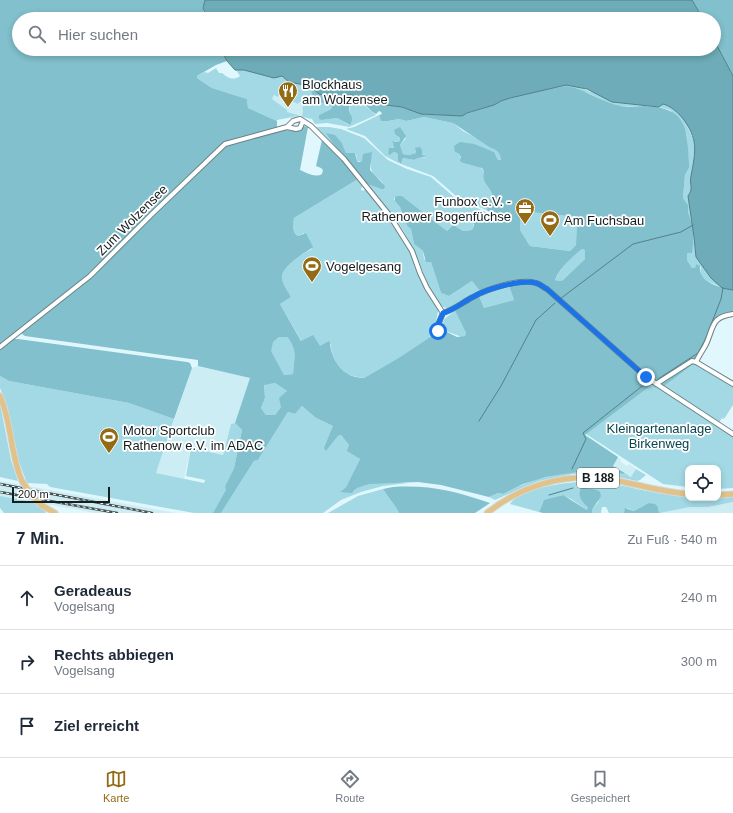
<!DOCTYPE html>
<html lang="de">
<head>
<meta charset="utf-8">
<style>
  body { margin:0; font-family:Helvetica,sans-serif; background:#f2f2f3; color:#1f2937 }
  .controls { position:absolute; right:12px; bottom:12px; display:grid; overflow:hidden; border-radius:8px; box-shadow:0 2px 6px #0003 }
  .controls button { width:36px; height:36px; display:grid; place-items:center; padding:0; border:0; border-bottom:1px solid #e0e1e3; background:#fff; color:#1f2937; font:20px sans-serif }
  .scale { position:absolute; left:12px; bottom:10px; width:98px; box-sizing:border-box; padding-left:4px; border:2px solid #151d1f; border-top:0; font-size:11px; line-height:14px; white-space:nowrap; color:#151d1f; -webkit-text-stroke:3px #fff; paint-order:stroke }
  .stop { position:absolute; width:12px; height:12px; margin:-9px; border:3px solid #1a73e8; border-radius:50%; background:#fff }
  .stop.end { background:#1a73e8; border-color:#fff; box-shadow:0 1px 4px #0008 }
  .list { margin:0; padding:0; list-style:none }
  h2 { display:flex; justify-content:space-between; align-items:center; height:52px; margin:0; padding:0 16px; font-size:17px }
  h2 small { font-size:13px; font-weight:400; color:#747a83 }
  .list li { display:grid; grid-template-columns:26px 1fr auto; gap:12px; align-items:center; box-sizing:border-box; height:64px; padding:0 16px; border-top:1px solid #e0e1e3 }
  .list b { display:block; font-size:15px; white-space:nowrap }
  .list p { margin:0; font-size:13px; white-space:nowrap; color:#747a83 }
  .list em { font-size:13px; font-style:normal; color:#747a83 }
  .icon { flex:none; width:22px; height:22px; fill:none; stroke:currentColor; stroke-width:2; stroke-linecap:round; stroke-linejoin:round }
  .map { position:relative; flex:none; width:733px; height:513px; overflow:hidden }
  .search { position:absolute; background:#fff; box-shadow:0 2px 6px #0003; left:12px; right:12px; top:12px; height:44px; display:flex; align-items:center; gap:10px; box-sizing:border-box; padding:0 14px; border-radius:22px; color:#747a83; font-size:15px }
  .sheet { height:244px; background:#fff }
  nav { display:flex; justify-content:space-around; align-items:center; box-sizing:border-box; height:56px; border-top:1px solid #e0e1e3; background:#fff; font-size:11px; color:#747a83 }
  nav a { display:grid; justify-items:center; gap:2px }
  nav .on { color:#946b15 }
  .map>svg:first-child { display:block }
  .built { fill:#ccedf4 }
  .green { fill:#a3d9e4 }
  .forest { fill:#81c0cc; fill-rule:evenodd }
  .water { fill:#6dacb8; stroke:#53818a }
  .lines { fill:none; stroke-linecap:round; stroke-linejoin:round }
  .stream { stroke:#53818a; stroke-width:1 }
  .minor-casing { stroke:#6b8185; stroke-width:6 }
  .major-casing { stroke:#d5d6d7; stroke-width:7 }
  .minor { stroke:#fff; stroke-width:4 }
  .major { stroke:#e1c288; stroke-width:5 }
  .rail-casing { stroke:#434f51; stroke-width:2.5 }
  .rail { stroke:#fff; stroke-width:1; stroke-dasharray:3; stroke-linecap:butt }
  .major-bridge-casing { stroke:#d5d6d7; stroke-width:7; stroke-linecap:butt }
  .major-bridge { stroke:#e1c288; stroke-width:5 }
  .route { stroke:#1a73e8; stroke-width:5 }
  .labels { text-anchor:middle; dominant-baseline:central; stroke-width:3.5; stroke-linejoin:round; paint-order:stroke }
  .shield { fill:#fff; stroke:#5b6162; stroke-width:1 }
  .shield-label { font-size:12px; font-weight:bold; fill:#151d1f }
  .poi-label { font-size:13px; fill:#151d1f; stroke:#fff; text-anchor:start }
  .street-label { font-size:13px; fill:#151d1f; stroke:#fff }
  .park-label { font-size:13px; fill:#08444d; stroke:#fff }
</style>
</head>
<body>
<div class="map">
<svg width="733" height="513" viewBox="0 0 733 513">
  <rect width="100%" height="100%" fill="#e0f8fd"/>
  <path class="built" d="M275,95H279L293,102L299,101L304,103L302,108L303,109L302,117L287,112L271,99Z
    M198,366L250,378L235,423L231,424L223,455L191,448L184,479L156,473L192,368Z
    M618,457L621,460L620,461L627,466L629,464L636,469L632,477L613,465Z
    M0,481L176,513H94L79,510L0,496Z
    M733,502V513H660L690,507H708Z"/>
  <path class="green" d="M241,67L282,74L341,95H351L334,99L319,94V103H324L332,107L331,109L319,115L322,120L337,118L349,125C349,122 351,119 351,116C351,111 348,110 350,105C365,100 366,108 376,115L349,127L327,123L315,124L312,119L302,117L303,110L302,109L304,103L299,102L298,104L279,95L278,97L274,95L272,99L287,110V112L298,115V116L277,120V121L248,108L247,99L212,88L197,78V76L205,72L208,73L216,68L219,73H222C228,78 233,81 240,76L236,70Z
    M564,85H573L591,92L644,106L621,107L604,101L586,92L539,91Z
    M663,104L671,106L684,119L694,141V166L691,177L692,191L721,287C712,283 698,279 701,267L696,264L695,268H692L687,260V253L688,252L693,225L688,212V205L683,198L685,175L689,168L687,136L682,122L670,110L659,107Z
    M379,115L381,120L388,121L399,119L406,121L424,117L453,123L463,131L495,148L499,152L502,159L500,160H498L495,154L492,151L455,152L459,154L463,163L480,167L484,171C481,184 488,183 492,194L488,211L456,196L433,176L401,164L403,158L414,160L418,158H426L415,149L416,153L409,155L403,154L400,145L406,138L397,136L400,138V141L397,142L394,141L392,142L394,148L390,149L388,152L390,155L394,152L397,153L398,156V161L400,164L385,156L365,136L346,129L354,127Z
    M316,127H329L341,129L364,138L388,160L407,169L431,177L454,197L492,215L490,217L473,224V229C462,234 462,229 453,225L447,231L402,196L395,197L394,199L400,207L407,226L411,229L414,244L423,251L424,259L431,262L441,293L449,296L472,281L480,291L453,308C447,309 443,308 439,303C425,283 420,260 408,239C397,219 382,201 367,184L381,189L383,183C375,174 370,175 371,162L363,158L362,161H357L356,154L354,153H346L342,143L327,133L334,145Z
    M358,179L363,185L361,189L362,191L367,189L389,217L403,239L413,257L420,279L438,309V312L433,335L400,357L364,378C358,377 347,375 342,371C337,366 330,351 331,344L320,346L302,342L280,304L291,297C288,291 281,282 282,276C283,266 304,253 312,249L304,233L298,236C292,233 293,225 294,218Z
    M521,211L577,217L576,245L570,251L530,246L520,230Z
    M582,249L585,250V259L563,280L560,281L555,280C560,269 572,256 582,249Z
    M509,286L514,300L484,308L479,296L489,291Z
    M455,311L466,333L465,336L462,337L443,330C439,321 448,316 455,311Z
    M279,337H287C298,350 294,359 293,374L284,375L270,351L272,342Z
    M695,363L733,387V405L724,419L722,418L719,423L663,387Z
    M0,376L9,381L129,403L174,419L156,473L204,483L205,480L186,476L191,448L223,455L231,424L235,423L242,430L234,468L225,486L227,490L213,513H194L50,487L47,484L27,483L19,462L7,406L0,388Z
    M275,383L287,391L281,407L275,415H266L261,408L265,398L264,384Z
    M653,384L733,436V488L718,489V468H688V487L663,484L586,434Z
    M0,404L11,460L18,481L0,477Z
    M302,406L316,418L333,426L326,451L338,436L341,435L349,445L348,451L360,459L346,487L341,491L354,492C354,492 357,487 357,487C367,480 396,482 408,483L383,486L361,492L341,500L323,513H221L254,461L258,460L286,415L288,412L295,414Z
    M587,468L609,470L623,474L625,473L631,477L636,469L646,475L640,480L637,481L608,475L573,474L539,481L526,486L495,500L489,497L498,493L503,494C517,487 531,480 547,477C561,474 574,473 587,468Z
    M591,481C624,484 655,495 688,497V498L733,497V502L708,507H690L660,513H659L658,507L648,503C643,507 638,508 634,511L627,508L625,513H609L606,507H602L601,513H592V510L599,501L588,506V508L587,510L571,499L562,495L543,502L539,512L510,504C520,487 570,482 591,481Z
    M383,489C388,498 395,504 399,513H328L358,496Z
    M0,496L34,502L46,512L45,513H4L0,508Z"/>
  <path class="forest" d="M0,0H205L203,8L204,19H19V49H221L227,61L216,65L197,76V78L212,88L247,99L248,108L277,121V127L275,129L224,144L90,275L0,345Z
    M692,0H733V76L714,40V19H703Z
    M566,86C585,89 601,102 620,106C628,108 636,106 644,106C687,107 687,128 689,163V168L685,175L683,198L688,205V212L693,226V244L692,253H687V260L692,268H695L696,264L700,266C698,282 720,288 733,290V313L719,316L710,330L695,363L663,387L647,376L541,284L518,281L487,288L480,291L472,281L449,296L441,293L431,262H426L423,251L414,244L411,229L407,226L400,207L395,201V197L397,196H402L447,231L453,225C462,229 462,234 473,229L474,223L487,217H490L492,215V213L488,211L487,210L492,194C488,183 481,184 484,171L482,168L463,163L460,161L461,157L459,154L455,152L454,146L460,142L474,144L494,152L498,160H501C501,154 497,149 491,148L453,123L424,117L406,121L399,119L388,121H381L379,115L382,114L381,112L379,111L376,114C371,112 368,106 363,104C360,103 356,103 353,104C345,107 351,113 352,118C352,121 351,123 350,125L337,118L322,120L319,119V115L331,109L332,107L324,103L316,102L311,91L312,87L319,94L333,99L351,95L362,98H373L378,104L402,107L424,114L435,115L465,114L494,105L501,101L510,98L539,91ZM521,211L577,217L576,245L570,251L530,246L520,230ZM582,249L585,250V259L563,280L560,281L555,280C559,269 573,256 582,249Z
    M303,126L308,127L300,170C307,173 315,178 322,174L323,170L321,168L316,166L322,140L343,160L358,179L294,218C293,225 292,233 298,236L306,233L313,247L312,248C304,253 283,266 282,276C281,282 288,291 291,297L280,304L301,341L313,335L320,346L329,341C331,345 330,348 332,353C338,369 346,377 364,378L400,357L433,335L440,336L442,335L443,330L457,337L465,336L466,333L455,311L479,296L484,308L514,300L509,286C534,281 539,283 557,301L653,384L585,435L618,457L613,466L625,473L623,474L609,470L587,468L577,472L546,477L523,484L503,494L498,493L489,497L441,485L418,482L369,484L357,488L352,493L340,492L346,487L360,459L347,451L349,445L341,435L338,436L326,451L324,448L333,426L316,418L302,406L295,414L288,412L286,415L258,460L254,461L221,513H213L226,490L225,486L234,468L242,430L235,423L250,378L198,366V360L25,336L22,334L23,331L92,276L225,145L284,130L299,131ZM279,337H287C298,350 294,359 293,374L284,375L271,351L273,342ZM275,383L287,391L279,398L281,407L275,415H266L261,408L265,398L264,385Z
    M400,127L406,136L400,145L403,154L409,155L416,153L415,148L420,147L422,150V155L425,156L426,157L418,158L414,160L403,158L401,164L398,161V156L397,153L394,152L390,155L388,154L389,148H394L392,141L397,142L400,141V138L395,134L394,130Z
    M326,133L335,135L342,143L346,153H355L357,161L358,162L362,161L363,154L372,152L370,170L385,186L384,189H381L367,184L334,145Z
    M12,339H18L187,362L190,363L192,368L174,419L129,403L9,381L0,376V349Z
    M393,487C431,485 454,491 490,503L475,513H399C395,504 388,498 383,489Z
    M582,487L597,490L600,492L601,496L592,510V513H543L539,512L544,500L563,495L587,510L588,507C582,502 576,495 582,487Z
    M648,503L655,504L658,507L659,513H624L625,508L634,511C638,508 643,507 648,503Z"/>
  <path class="water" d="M205,0H692L703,19H207L203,8Z
    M714,40L733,76V290L722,288L711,278L696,257L694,237L688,196C694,188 689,185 691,176C693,165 696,153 694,141C691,127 678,108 663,104L659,107L612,102L587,89L566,85L510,98L501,101L494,105L467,113L462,116L421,114L402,107L378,104L373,98H362L351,95L334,97L319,94L310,86L289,82L282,76L274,78L244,70H235L227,61L221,49H714Z"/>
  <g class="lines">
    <path class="stream" d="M560,299L633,244L681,232L693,225
      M658,379L698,353L705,340L721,299L723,288
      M479,421L501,386L536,320L555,303
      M572,469L586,439L583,433L646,383
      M549,495L573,488"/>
    <defs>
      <path id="minor" d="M287,127L296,129L300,128L303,121
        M443,313C454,310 463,302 473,297C487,289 520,278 536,283C540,284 543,287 547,289L646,377L733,434
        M0,347L90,276L152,214L225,144L287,127L293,121L300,119L311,126L344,159L390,216L412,251L420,273L427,288L443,313L437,327L438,331
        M696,362C699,355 704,349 707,342C714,325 712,317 733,314
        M656,384L692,361L696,362L733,384"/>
      <path id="major" d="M0,396C12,423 10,454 22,481
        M718,495L733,494
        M41,505L55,513
        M487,513C521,486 564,473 607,479C634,483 661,492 688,494"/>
    </defs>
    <use href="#minor" class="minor-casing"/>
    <use href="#major" class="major-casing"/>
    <use href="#minor" class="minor"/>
    <use href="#major" class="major"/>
    <defs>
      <path id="rail" d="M0,484L152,513
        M0,492L117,513"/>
    </defs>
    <use href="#rail" class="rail-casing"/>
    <use href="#rail" class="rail"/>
    <defs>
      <path id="major-bridge" d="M22,481L32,496L41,505"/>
    </defs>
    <use href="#major-bridge" class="major-bridge-casing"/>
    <use href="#major-bridge" class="major-bridge"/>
  </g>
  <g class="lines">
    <path class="route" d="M438,331L437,327L443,313C454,310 463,302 473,297C486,289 521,279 536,283C540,284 543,287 547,289L646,377"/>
  </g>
  <defs>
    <symbol id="restaurant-pin" viewBox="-11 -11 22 30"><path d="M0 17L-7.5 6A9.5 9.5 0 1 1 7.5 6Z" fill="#946b15" stroke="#fff"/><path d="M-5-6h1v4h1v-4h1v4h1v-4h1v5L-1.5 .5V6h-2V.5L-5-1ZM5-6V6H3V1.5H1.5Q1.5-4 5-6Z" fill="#fff"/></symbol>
    <symbol id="office-pin" viewBox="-11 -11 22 30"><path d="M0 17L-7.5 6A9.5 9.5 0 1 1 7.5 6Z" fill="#946b15" stroke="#fff"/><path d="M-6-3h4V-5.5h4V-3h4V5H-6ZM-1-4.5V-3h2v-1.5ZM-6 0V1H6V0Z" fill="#fff"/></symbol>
    <symbol id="stadium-pin" viewBox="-11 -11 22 30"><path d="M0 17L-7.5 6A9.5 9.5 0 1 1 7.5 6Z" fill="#946b15" stroke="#fff"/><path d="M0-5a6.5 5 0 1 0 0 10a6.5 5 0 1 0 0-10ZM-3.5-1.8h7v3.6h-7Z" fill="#fff"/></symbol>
  </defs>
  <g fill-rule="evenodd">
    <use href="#restaurant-pin" x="277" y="80" width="22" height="30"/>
    <use href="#office-pin" x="514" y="197" width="22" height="30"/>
    <use href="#stadium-pin" x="539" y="209" width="22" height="30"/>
    <use href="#stadium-pin" x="301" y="255" width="22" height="30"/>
    <use href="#stadium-pin" x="98" y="426" width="22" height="30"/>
  </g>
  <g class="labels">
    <rect class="shield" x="577" y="468" width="42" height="20" rx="3"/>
    <g class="shield-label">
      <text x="598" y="478">B 188</text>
    </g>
    <g class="poi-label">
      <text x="302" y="84">Blockhaus<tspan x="302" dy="15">am Wolzensee</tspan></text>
      <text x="511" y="201" text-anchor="end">Funbox e.V. -<tspan x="511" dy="15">Rathenower Bogenfüchse</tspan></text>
      <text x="564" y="220">Am Fuchsbau</text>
      <text x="326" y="266">Vogelgesang</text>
      <text x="123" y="430">Motor Sportclub<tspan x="123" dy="15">Rathenow e.V. im ADAC</tspan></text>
    </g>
    <g class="street-label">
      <text transform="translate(132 220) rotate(-45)">Zum Wolzensee</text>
    </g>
    <g class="park-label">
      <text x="659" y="428">Kleingartenanlage<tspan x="659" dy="15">Birkenweg</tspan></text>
    </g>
  </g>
</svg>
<div class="controls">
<button><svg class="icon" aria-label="locate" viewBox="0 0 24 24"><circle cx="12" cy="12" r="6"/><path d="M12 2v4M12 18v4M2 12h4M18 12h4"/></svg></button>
</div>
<div class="scale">200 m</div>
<div class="stop" style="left:438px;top:331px"></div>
<div class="stop end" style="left:646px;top:377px"></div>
<div class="search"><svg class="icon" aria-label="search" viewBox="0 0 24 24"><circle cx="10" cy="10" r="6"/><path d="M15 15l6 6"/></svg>Hier suchen</div>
</div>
<section class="sheet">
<h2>7 Min.<small>Zu Fuß · 540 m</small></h2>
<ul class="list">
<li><svg class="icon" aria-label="ahead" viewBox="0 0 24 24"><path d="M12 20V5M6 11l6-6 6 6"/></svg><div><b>Geradeaus</b><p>Vogelsang</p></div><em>240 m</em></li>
<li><svg class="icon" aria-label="right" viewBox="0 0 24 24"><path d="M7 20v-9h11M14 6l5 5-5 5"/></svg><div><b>Rechts abbiegen</b><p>Vogelsang</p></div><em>300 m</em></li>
<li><svg class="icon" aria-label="arrive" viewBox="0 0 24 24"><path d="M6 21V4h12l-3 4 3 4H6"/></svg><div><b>Ziel erreicht</b></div></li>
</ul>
</section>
<nav>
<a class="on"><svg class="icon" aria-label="map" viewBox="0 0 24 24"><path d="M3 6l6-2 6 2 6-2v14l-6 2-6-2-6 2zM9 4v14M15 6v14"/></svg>Karte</a>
<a><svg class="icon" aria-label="directions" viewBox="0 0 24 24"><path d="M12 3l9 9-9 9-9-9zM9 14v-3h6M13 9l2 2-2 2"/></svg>Route</a>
<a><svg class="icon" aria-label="saved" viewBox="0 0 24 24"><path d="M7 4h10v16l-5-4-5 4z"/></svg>Gespeichert</a>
</nav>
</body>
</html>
